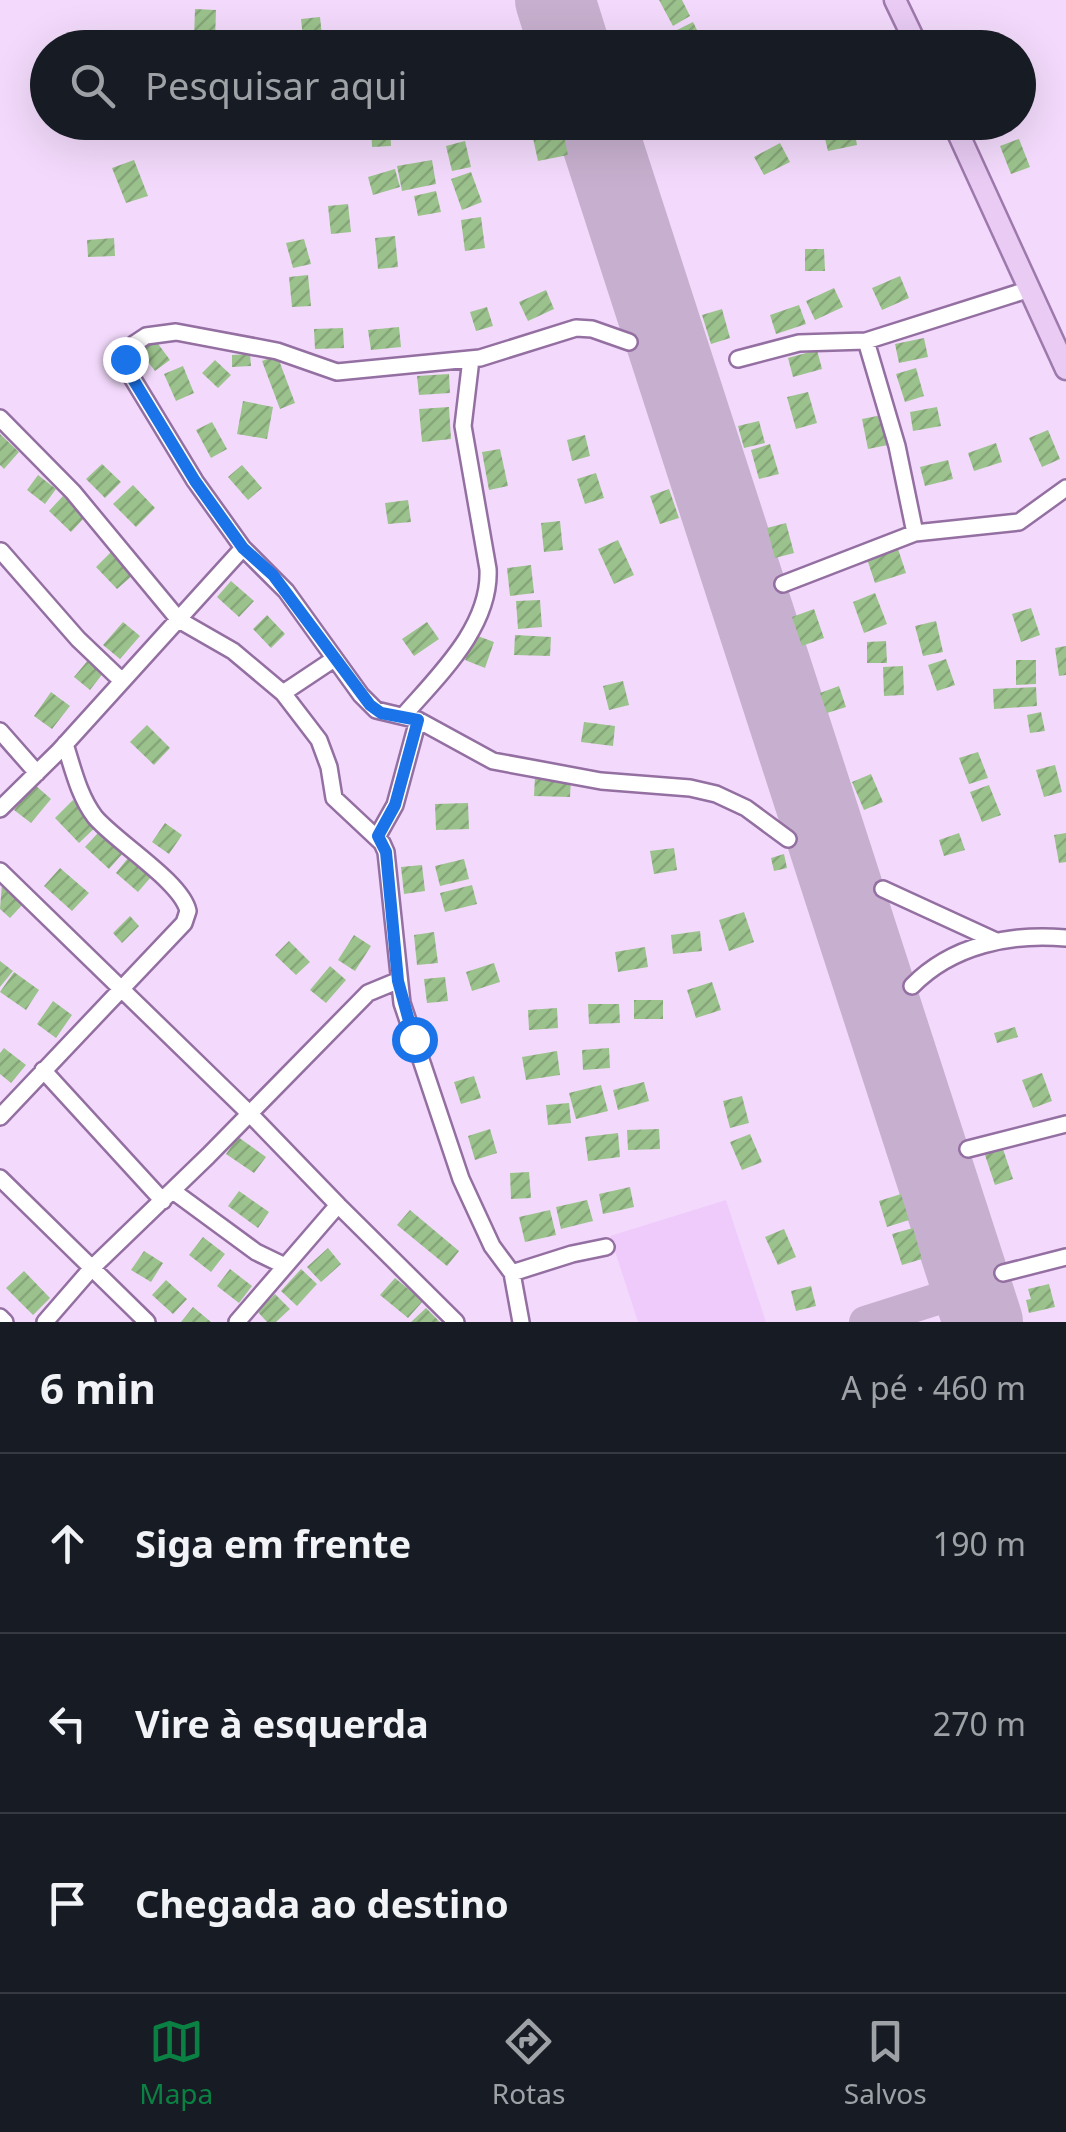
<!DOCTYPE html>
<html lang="pt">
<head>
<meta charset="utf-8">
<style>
  body { margin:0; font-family:"Noto Sans",sans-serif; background:#20242c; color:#f1f3f6 }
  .stop { position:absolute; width:30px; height:30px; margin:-22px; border:8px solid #1a73e8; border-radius:50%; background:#fff }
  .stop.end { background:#1a73e8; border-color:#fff; box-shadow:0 2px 10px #0008 }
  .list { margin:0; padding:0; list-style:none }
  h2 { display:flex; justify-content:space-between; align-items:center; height:130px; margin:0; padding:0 40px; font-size:42px }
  h2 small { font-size:32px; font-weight:400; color:#9ea1a6 }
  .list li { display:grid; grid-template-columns:65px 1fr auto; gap:30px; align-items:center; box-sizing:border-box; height:180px; padding:0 40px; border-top:2px solid #363941 }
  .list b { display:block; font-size:38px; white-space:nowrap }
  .list em { font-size:32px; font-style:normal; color:#9ea1a6 }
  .icon { flex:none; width:55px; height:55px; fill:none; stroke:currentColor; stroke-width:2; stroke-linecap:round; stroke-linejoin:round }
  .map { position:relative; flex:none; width:1066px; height:1322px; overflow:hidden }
  .search { position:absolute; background:#171b24; box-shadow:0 10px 40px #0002; left:30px; right:30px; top:30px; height:110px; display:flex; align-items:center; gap:25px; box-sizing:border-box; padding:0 35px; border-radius:55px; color:#9ea1a6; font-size:38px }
  .sheet { height:670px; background:#171b24 }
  nav { display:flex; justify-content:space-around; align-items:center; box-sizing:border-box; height:140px; border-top:2px solid #363941; background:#171b24; font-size:28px; color:#9ea1a6 }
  nav a { display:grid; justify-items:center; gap:5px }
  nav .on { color:#0b8043 }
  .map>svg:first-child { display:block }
  .built { fill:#efcbfc }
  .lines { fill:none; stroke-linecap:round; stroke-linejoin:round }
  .taxiway { stroke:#c7b0cf; stroke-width:32 }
  .runway { stroke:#c7b0cf; stroke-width:80 }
  .building { fill:url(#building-hatch) }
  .minor-casing { stroke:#946fa1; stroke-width:20 }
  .major-casing { stroke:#9e79ac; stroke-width:25 }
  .minor { stroke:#fff; stroke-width:15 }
  .major { stroke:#e9cbf3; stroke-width:20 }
  .route { stroke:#1a73e8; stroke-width:12 }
</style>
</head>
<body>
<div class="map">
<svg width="1066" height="1322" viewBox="0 0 1066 1322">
  <defs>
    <pattern id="building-hatch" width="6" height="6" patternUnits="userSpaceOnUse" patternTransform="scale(2.5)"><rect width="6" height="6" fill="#9bc28c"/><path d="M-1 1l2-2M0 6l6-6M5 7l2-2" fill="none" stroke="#86a679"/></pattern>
  </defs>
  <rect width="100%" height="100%" fill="#f3dafc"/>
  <path class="built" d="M726,1200L766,1322H638L610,1236Z"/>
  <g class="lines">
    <path class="taxiway" d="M865,1322L972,1288"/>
    <path class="runway" d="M555,0L570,48
      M595,122L983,1322"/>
  </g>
  <path class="building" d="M659,0H682L690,16L673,26Z
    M195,9L216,10L215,40L194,39Z
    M320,17L323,45L304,47L301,19Z
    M693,22L706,48H684L675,31Z
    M418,37L421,48H401L400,42Z
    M442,122H464L466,126L447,134Z
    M561,122L568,155L538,161L531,129Z
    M697,122H734V123L703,136Z
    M390,124L391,146L372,147L371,125Z
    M853,124L857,145L828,151L823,131Z
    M1019,139L1030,167L1011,174L1000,146Z
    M465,141L471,167L452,171L446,146Z
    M780,143L790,162L764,175L754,157Z
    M134,160L148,196L126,203L112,168Z
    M432,160L436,184L402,191L397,166Z
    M395,169L400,187L373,195L368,177Z
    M471,172L482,202L462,210L451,179Z
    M436,191L441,212L418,216L414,196Z
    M348,204L351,232L331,234L328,206Z
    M481,217L485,248L465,251L461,220Z
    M395,236L398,267L378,269L375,238Z
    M114,238L115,256L88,257L87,240Z
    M304,239L311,264L293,268L286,243Z
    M805,249H824L825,271H805Z
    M308,275L311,306L292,307L289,277Z
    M900,276L909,298L882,310L872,288Z
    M834,288L843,307L815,320L806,301Z
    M546,290L554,309L528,321L519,302Z
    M799,305L806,324L776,334L770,315Z
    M487,307L493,326L476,331L470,312Z
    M722,309L730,338L711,344L702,315Z
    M399,327L401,347L371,350L368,330Z
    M343,328L344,348L315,349L314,329Z
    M153,337L170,360L155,371L138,349Z
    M924,338L928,357L899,363L895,344Z
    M817,350L822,369L793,377L788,358Z
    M250,354L251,366L232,367V355Z
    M277,355L295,403L280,409L262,361Z
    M215,360L231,375L218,388L202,373Z
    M183,366L194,393L176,401L164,374Z
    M916,368L924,396L905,402L896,374Z
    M449,374L450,393L419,395L417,376Z
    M808,392L817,423L796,429L787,397Z
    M243,401L273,407L267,439L237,434Z
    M449,407L451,439L422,442L419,409Z
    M937,407L941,426L913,431L910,412Z
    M882,415L888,445L868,449L862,419Z
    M759,421L765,443L744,448L738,426Z
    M212,422L227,449L211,458L196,430Z
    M1048,430L1060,459L1042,467L1029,438Z
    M0,434L19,452L4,469L0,465Z
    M585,435L590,456L572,461L567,440Z
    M996,443L1002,462L974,471L968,453Z
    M770,444L779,474L759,479L751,450Z
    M500,449L508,486L489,490L482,452Z
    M948,460L953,479L925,486L920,467Z
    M102,464L121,482L105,498L86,479Z
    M242,465L262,488L248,500L228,477Z
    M596,473L604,498L585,504L577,479Z
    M38,475L56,489L45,504L27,490Z
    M133,485L155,508L136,527L113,504Z
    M669,489L679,518L660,524L650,496Z
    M63,496L85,517L71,532L49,511Z
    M408,500L411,522L388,524L385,503Z
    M560,521L563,550L544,552L541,523Z
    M786,523L794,553L775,558L767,528Z
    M618,540L634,575L614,584L598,549Z
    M896,543L906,573L875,583L865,553Z
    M111,552L133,575L117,589L96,567Z
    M531,565L534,593L510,596L507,568Z
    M231,581L254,601L239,617L217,597Z
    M875,593L887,624L864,633L853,602Z
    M540,600L542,627L518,629L516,601Z
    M1031,608L1040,635L1021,642L1012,614Z
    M814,609L824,638L802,646L792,617Z
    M267,615L285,634L271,648L253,629Z
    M936,621L943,652L923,656L915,626Z
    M123,622L140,636L120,659L103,645Z
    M427,622L439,639L414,656L402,639Z
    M475,635L494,642L485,668L465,660Z
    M515,635L551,637L550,656L514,655Z
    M886,641L887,663H867V642Z
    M1066,646V675L1059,676L1055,648Z
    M89,659L104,672L90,690L74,677Z
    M946,659L955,685L937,691L928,665Z
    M1016,660H1036V684L1016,685Z
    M903,666L904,695L884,696L883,667Z
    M623,681L629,705L609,710L603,686Z
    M839,686L846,707L827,713L820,693Z
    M1036,687L1037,706L994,709L993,689Z
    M51,692L70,706L52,729L34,716Z
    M1041,712L1045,731L1030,733L1027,715Z
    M584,722L615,726L613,746L581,742Z
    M147,725L170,748L154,765L130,742Z
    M978,752L988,778L969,784L959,758Z
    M1055,765L1062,792L1044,797L1036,770Z
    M871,774L883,802L864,810L852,782Z
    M535,776L571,777L570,797L534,796Z
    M35,785L51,799L31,823L14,810Z
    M989,785L1001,815L982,822L970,792Z
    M73,800L98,825L79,843L55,818Z
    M468,803L469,829L436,830L435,804Z
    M165,823L182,835L169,854L152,842Z
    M100,831L124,852L109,869L85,847Z
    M959,833L965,850L944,856L939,840Z
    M1066,833V862L1059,863L1054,835Z
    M674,848L677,870L654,874L650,851Z
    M784,854L787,868L774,871L771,858Z
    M128,858L151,877L138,892L116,873Z
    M464,859L469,879L440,886L435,866Z
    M422,865L425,891L404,894L401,867Z
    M60,868L89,893L72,911L44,886Z
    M2,884L23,904L10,918L0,909Z
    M472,885L477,904L445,912L440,893Z
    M744,912L754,942L729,951L719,920Z
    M130,916L139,926L122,943L113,933Z
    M700,931L702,951L673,954L671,935Z
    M434,932L438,963L417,965L414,935Z
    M354,935L371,946L355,971L338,960Z
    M289,941L310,962L296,975L275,955Z
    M645,947L648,967L618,972L615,952Z
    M0,961L13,971L0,987Z
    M494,963L500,982L472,991L466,972Z
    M330,966L346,980L326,1003L310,990Z
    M14,972L39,990L26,1010L0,992Z
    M445,977L448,1001L427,1003L424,979Z
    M712,982L721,1010L696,1018L687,990Z
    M634,1000H663V1019H634Z
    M53,1001L72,1015L56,1038L37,1024Z
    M588,1004H619L620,1023L589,1024Z
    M557,1008L558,1028L529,1030L528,1010Z
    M1015,1027L1018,1037L997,1043L994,1033Z
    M4,1048L26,1065L11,1083L0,1074V1053Z
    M609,1048L610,1068L583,1070L582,1050Z
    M557,1051L560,1075L526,1080L522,1057Z
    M1042,1073L1052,1101L1033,1108L1022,1080Z
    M474,1076L481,1098L461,1104L454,1082Z
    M644,1082L649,1101L618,1110L613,1090Z
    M601,1085L608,1111L576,1119L569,1093Z
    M742,1096L749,1123L730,1128L723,1101Z
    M569,1103L571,1123L548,1125L546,1105Z
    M490,1129L497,1153L475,1160L468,1136Z
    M659,1129L660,1149L628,1150L627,1130Z
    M618,1133L620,1157L588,1161L585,1137Z
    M750,1134L762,1162L742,1170L730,1142Z
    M238,1137L266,1157L254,1173L226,1154Z
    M1002,1146L1013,1179L995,1185L984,1152Z
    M529,1172L531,1198L511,1199L510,1173Z
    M630,1187L634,1207L603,1214L599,1194Z
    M239,1191L269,1212L258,1228L228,1206Z
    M901,1194L909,1220L887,1227L879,1201Z
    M587,1200L593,1221L561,1229L556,1207Z
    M410,1210L459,1251L447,1266L397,1225Z
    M550,1210L556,1235L525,1242L519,1217Z
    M913,1228L922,1259L902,1265L892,1234Z
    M784,1229L796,1257L778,1265L765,1237Z
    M203,1237L225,1254L211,1272L189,1255Z
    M328,1248L341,1264L321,1282L307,1267Z
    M144,1251L163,1263L151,1282L131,1270Z
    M230,1269L252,1286L239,1303L217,1286Z
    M301,1269L317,1284L297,1306L281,1291Z
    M24,1271L50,1298L33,1315L6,1288Z
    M395,1278L423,1301L408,1318L380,1295Z
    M166,1280L187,1299L173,1314L152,1295Z
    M1049,1284L1055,1307L1029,1313L1026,1300L1031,1299L1028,1289Z
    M811,1286L816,1306L796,1311L791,1291Z
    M275,1294L290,1309L276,1322H267L257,1311Z
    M193,1307L211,1322H181Z
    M426,1308L440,1322H411Z"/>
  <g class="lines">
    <defs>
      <path id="minor" d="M866,341L897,446L915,533
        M629,342L592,329L576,328L480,358L337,372L277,351L176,332L146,336L134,344L125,359L128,371L195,481L243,548L286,591L361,695L376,710L418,720L493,761L601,781L690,788L716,794L746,808L788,839
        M738,359L799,343L866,341L1030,289
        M0,418L73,492L179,620L233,651L283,693L319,740L329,767L334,798L382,843L386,852L402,1003L461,1179L492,1246L512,1273L521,1322
        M1,551L78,639L122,681
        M783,584L915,533L1019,522L1066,488
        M283,693L334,659
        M404,715C439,675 491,626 488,569L463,426L471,359
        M0,731L37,773
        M0,809L59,751L243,548
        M377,837L395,805L418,720
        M0,871L250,1114L338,1205
        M883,889L994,940
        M912,986C952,945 1011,933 1066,938
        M43,1070L163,1201
        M0,1117L184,923L188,911C182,882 116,842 95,817C79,796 73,769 65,744
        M968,1149L1066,1124
        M0,1178L147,1322
        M173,1191L256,1252L285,1266
        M512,1273L572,1254L606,1247
        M1003,1273L1066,1257
        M0,1317L5,1322
        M45,1322L91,1269L208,1156L368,993L397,981
        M237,1322L338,1205L456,1322"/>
      <path id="major" d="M895,0L918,48
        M953,122L1066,369"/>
    </defs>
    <use href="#minor" class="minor-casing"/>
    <use href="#major" class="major-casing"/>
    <use href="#minor" class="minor"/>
    <use href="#major" class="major"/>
  </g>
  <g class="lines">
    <path class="route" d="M125,359L128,371L195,481L243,548L273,575L370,705L381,713L418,720L395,805L378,836L386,852L398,981L414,1039"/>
  </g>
</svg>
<div class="stop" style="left:414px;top:1039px"></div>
<div class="stop end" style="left:125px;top:359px"></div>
<div class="search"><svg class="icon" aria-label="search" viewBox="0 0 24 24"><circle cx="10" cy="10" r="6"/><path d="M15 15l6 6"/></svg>Pesquisar aqui</div>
</div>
<section class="sheet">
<h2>6 min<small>A pé · 460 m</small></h2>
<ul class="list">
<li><svg class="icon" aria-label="ahead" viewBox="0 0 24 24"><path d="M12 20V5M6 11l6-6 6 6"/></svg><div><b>Siga em frente</b></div><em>190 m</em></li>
<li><svg class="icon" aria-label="left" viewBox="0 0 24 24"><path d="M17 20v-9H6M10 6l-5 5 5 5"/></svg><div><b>Vire à esquerda</b></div><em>270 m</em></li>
<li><svg class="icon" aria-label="arrive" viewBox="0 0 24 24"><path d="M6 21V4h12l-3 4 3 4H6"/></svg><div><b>Chegada ao destino</b></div></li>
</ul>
</section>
<nav>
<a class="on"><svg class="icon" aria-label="map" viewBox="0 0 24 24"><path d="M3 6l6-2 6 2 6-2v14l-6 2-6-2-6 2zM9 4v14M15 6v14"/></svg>Mapa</a>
<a><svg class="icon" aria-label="directions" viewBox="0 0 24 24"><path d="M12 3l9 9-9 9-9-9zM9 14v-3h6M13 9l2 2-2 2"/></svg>Rotas</a>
<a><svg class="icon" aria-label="saved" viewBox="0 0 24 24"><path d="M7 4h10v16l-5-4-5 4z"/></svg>Salvos</a>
</nav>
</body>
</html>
